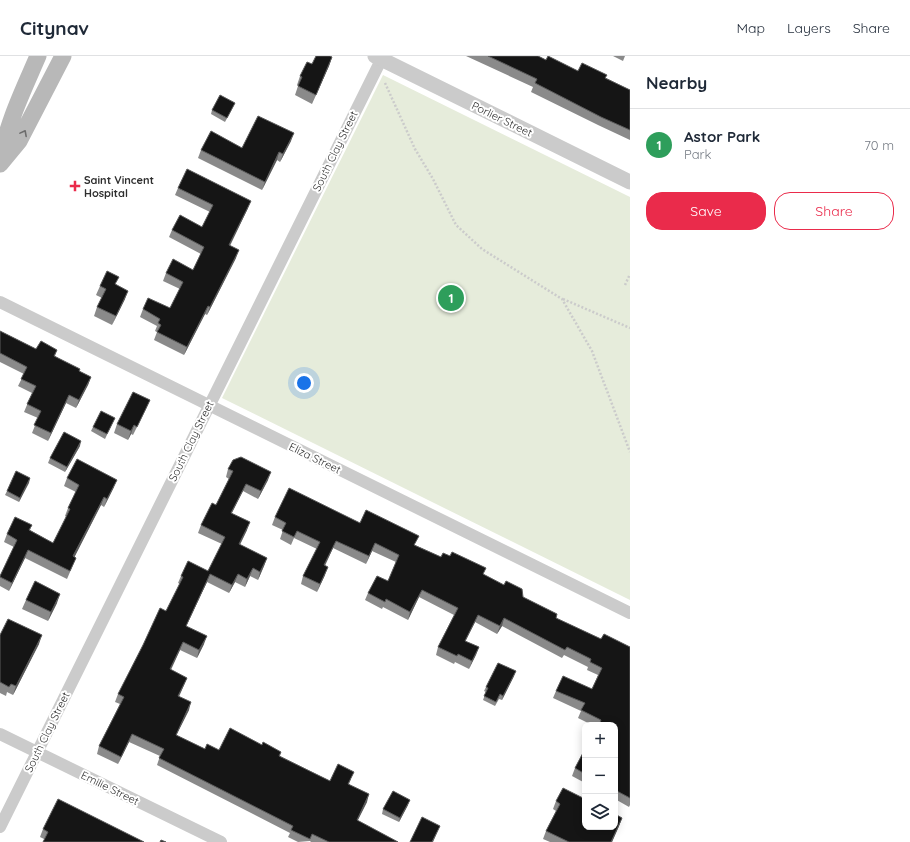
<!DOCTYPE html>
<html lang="en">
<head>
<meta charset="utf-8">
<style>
  body { margin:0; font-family:Quicksand,sans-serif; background:#f6f6f7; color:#1f2937 }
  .controls { position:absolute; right:12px; bottom:12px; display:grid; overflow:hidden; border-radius:8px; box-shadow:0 2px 10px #0003 }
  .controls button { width:36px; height:36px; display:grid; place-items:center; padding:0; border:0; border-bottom:1px solid #e0e1e3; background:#fff; color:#1f2937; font:20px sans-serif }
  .you { position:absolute; left:304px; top:327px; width:14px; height:14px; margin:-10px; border:3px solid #fff; border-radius:50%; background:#1a73e8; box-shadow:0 0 0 6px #1a73e833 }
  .badge { display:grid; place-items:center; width:26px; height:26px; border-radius:50%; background:#ea2b4b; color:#fff; font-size:13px; font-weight:700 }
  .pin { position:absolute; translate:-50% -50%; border:2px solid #fff; box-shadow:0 1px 4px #0006 }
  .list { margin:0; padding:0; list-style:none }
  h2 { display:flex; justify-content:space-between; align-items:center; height:52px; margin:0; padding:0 16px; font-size:17px }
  h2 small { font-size:13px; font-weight:400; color:#747a83 }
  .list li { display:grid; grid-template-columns:26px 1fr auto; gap:12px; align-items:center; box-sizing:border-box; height:72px; padding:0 16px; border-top:1px solid #e0e1e3 }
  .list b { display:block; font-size:15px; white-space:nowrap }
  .list p { margin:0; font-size:13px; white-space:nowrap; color:#747a83 }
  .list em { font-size:13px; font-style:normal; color:#747a83 }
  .actions { display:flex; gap:8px; padding:12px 16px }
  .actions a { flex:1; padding:9px 0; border:1px solid #ea2b4b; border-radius:16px; text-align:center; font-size:14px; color:#ea2b4b }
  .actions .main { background:#ea2b4b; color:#fff }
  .icon { flex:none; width:22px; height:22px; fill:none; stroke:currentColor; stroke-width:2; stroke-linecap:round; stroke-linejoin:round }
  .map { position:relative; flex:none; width:630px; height:786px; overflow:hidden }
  header { display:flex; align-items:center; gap:24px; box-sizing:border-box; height:56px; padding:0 20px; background:#fff; border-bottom:1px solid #e0e1e3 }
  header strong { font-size:19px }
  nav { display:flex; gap:22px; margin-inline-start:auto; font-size:14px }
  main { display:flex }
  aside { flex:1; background:#fff }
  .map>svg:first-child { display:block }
  .green { fill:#e6ecdb }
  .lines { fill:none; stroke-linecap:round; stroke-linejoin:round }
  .path { stroke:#cbcbcb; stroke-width:2.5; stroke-dasharray:2 2; stroke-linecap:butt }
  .minor { stroke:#cbcbcb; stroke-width:12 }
  .tertiary { stroke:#cbcbcb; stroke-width:15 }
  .secondary { stroke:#b8b8b8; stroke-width:17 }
  .wall { fill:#8a8a8a }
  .shaded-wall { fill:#5b5b5b }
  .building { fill:#151515; stroke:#5b5b5b }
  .oneway { stroke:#6c6c6c }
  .poi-dot { fill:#ea2b4b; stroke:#fff; stroke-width:1.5 }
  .labels { text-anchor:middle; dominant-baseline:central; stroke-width:4; stroke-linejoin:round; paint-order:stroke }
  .street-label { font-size:11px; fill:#2e2e2e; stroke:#fff }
  .poi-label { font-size:11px; font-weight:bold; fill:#2e2e2e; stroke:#fff; text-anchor:start }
</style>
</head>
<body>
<header>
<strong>Citynav</strong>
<nav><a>Map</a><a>Layers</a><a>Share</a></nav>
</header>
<main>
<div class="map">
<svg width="630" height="786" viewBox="0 0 630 786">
  <rect width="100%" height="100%" fill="#fff"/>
  <path class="green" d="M383,19L630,141V544L222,342Z"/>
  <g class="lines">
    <path class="path" d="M385,27L415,93L433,123L456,169L482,193L562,243L592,295L630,396
      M625,229L630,218
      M563,243L630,272"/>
    <path class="minor" d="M0,246L630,557
      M0,678L221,786
      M0,771L383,0"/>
    <path class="tertiary" d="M375,0L630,126"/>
    <path class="secondary" d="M0,107C7,67 22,37 38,0
      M0,108L19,85L63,0"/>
  </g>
  <path class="wall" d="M466,0H538L546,4L578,15L606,22L630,34V84L598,69L531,36L533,31Z
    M613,0H625L623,5Z
    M332,1L329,10L312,48L295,39L298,30L297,29L300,20L312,8Z
    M235,47L225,66L211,58L212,54Z
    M291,85L280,106L277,104L262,134L198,102L201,94L242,92Z
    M178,132L248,152L230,190L236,202L207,259L205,258L184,299L154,284L157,276L155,275L157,270L140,261L143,253L170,252L180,233L163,225L166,217L193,214L201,198L169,181L172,174L202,171L210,156L175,139Z
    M116,228L125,243L112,269L94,260L97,251L102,242L96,239L100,230Z
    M0,275L36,293L57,294L55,300L79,315L91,321L88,329L76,352L66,347L48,385L32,377L38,362L24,356L32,337L18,330L24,318L0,306Z
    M150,344L146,353L133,379L131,378L128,384L114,377L117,368Z
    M115,362L105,383L91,375L93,371Z
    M80,390L65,416L48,407L50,402Z
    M228,413L268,424L258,443L243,435L232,457L247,474L240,489L267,502L264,510L258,524L250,520L245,531L235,526L229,537L207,526L186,570L204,588L197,602L180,594L171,614L187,622L179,641L189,654L176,679L205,693L219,694L262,689L281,696L280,700L330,725L351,723L349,728L367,746L357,765L398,786H311L310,785L298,786L288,781L290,777L157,709L160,700L129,686L118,708L97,698L99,690L120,648L115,646L118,638L166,555L180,528L178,527L181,520L208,515L222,488L198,477L201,469L216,449L229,423L226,421Z
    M30,422L19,446L5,439L7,435Z
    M67,422L114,431L104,451L101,449L74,501L76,502L67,523L25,502L9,535L0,530V520L14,491L4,486L7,478L32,469L30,474L53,487L67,461L65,460L68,452L76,436L64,430Z
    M275,461L360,467L415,489L441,501L483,519L523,541L556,562L601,583L630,591V749L629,751L615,743V669H592L578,662L581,655L553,642L556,635L592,633L598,619L587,614L588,611L564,599L562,602L502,570L497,578L475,566L465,585L479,591L469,613L455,606L454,608L436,599L438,591L454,559L419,541L408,564L383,551L382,553L365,544L368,537L388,525L396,506L372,495L366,508L333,492L325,510V519L317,536L301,528L303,520L317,493L294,482L291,489L280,483L283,474L272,469Z
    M26,544L57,547L48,565L22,553Z
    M0,579L39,588L13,639L7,636L6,640L0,637Z
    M514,620L502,644L499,643L495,650L483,644L486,636L484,635L486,631Z
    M585,693V727L572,720L575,712Z
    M556,745L622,762L619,770L612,786H550L543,783L546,775L556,755L553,753Z
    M408,749L399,766L382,758L383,753Z
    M43,773L144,786L44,783L40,781Z"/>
  <path class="shaded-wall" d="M332,1L329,10L312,48L316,39Z
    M294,77L291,85L280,106L283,98Z
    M279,96L277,104L262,134L265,126Z
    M251,145L248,152L226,197L229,189Z
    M239,194L236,202L207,259L210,251Z
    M128,235L125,243L112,269L116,260Z
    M208,250L205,258L184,299L187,291Z
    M91,321L88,329L76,352L79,344Z
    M69,339L66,347L48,385L51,377Z
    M134,369L131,378L128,384L131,375Z
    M81,385L80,390L65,416L67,411Z
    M271,416L268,424L258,443L261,435Z
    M30,422L29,427L19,446L20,442Z
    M117,424L114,431L104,451L107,443Z
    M246,428L243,435L228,464L231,457Z
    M104,441L101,449L71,508L73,500Z
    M250,466L247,474L236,496L239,488Z
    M336,485L333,492L321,517L324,509Z
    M375,487L372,495L366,508L369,500Z
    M28,494L25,502L9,535L12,527Z
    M267,502L264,510L258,524L260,516Z
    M328,511L325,519L317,536L320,528Z
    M253,512L250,520L245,531L247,523Z
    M210,518L207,526L183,577L186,570Z
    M238,518L235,526L229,537L232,529Z
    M422,534L419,541L408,564L410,556Z
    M60,538L57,547L48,565L51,556Z
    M478,559L475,566L462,592L465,585Z
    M504,562L502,570L497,578L500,570Z
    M42,579L39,588L13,639L16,630Z
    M207,580L204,588L197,602L199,594Z
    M183,586L180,594L167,621L170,613Z
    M479,591L476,599L469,613L472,605Z
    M516,615L514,620L502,644L503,640Z
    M187,622L184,629L175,648L178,640Z
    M191,646L189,654L173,686L176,679Z
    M132,678L129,686L118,708L121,701Z
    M369,738L367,746L354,772L357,764Z
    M410,744L408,749L399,766L400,762Z
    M622,762L619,770L612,786H611Z
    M440,770L433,786H432Z"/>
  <path class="building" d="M316,0H330L332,1L316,39L298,30L302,21L300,20L307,6L312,8Z
    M488,0H538L546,4L548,0L578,15L582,7L607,19L605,22L630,34V74L601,61L535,27L537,23Z
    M220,39L235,47L227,62L212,54Z
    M258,60L294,77L283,98L279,96L265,126L201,94L211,75L242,92Z
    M187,113L251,145L229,189L239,194L210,251L208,250L187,291L157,276L161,269L158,267L160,263L143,253L148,242L170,252L183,226L166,217L173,203L193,214L204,191L172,174L180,159L202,171L213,149L178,132Z
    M107,215L119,221L115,228L128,235L116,260L97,251L106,233L100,230Z
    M0,275L36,293L41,285L57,294L54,300L80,313L79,315L91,321L79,344L69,339L51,377L34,369L41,355L27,348L36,330L21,323L27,311L0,297Z
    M133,336L150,344L137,371L134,369L131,375L117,368Z
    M101,355L115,362L107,378L93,371Z
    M64,376L81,385L67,411L50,402Z
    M241,401L271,416L261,435L246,428L231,457L250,466L239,488L267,502L260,516L253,512L247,523L238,518L232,529L210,518L186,570L207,580L199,594L183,586L170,613L187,622L178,640L191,646L176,679L205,693L207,688L219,694L230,672L262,689L263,686L281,696L279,700L330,725L338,708L354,716L348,728L369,738L357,764L398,786H329L312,778L310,783L291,774L293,770L159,702L164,693L132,678L121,701L99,690L124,641L118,638L143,589L160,552L166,555L183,521L181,520L188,505L208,515L225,481L201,469L212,447L216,449L233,415L228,413L233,404Z
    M77,403L117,424L107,443L104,441L73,500L76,502L70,515L28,494L12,527L0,521V520L17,484L7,478L15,461L32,469L29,474L53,487L70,453L68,452L79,429L67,422Z
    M16,415L30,422L20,442L7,435Z
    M289,432L360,467L366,454L419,480L414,489L441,501L443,497L450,500L452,496L486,512L483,518L504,529L506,525L522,533L523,541L557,558L556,562L601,583L604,578L630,591V742L615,734V669H599L601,664L581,654L585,647L556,635L563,620L592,633L602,612L590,606L591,603L567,591L565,594L504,562L500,570L478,559L465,585L479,591L472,605L458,598L457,600L438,591L458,552L422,534L410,556L386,543L385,546L368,537L377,520L388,525L399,499L375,487L369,500L336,485L324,509L328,511L320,528L303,520L320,486L297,475L294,481L282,475L286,467L275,461Z
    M35,525L60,538L51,556L26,544Z
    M8,563L42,579L16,630L11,628L9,631L0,626V579Z
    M498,607L516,615L503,640L500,638L496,646L484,640L488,632L486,631Z
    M585,693V718L575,712Z
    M563,732L585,743V771H615V758L622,762L611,786H569L546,775L560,748L556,745Z
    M393,735L410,744L400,762L383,753Z
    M58,743L144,786H43L48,776L43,773Z
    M422,761L440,770L432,786H410Z
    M161,784L166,786H160Z"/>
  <defs><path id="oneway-chevron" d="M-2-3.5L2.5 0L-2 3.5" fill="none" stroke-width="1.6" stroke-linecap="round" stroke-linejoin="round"/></defs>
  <use class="oneway" href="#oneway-chevron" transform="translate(24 77) rotate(-62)"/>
  <path class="poi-dot" d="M73 124h4v4h4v4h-4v4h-4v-4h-4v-4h4z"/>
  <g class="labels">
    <g class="street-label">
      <text transform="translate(502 63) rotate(26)">Porlier Street</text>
      <text transform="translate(335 95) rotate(-64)">South Clay Street</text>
      <text transform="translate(191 385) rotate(-64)">South Clay Street</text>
      <text transform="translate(315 402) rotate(26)">Eliza Street</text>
      <text transform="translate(47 676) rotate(-64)">South Clay Street</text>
      <text transform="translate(110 732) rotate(26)">Emilie Street</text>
    </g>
    <g class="poi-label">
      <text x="84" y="124">Saint Vincent<tspan x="84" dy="13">Hospital</tspan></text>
    </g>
  </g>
</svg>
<div class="controls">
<button>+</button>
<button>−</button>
<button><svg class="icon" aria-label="layers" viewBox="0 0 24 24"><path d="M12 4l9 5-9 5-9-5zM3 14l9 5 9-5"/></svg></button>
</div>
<div class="you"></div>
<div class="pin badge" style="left:451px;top:242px;background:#2e9e5b">1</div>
</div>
<aside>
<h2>Nearby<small></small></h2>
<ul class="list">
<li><span class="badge" style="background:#2e9e5b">1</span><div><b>Astor Park</b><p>Park</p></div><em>70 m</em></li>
</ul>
<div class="actions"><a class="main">Save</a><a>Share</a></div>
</aside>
</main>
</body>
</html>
